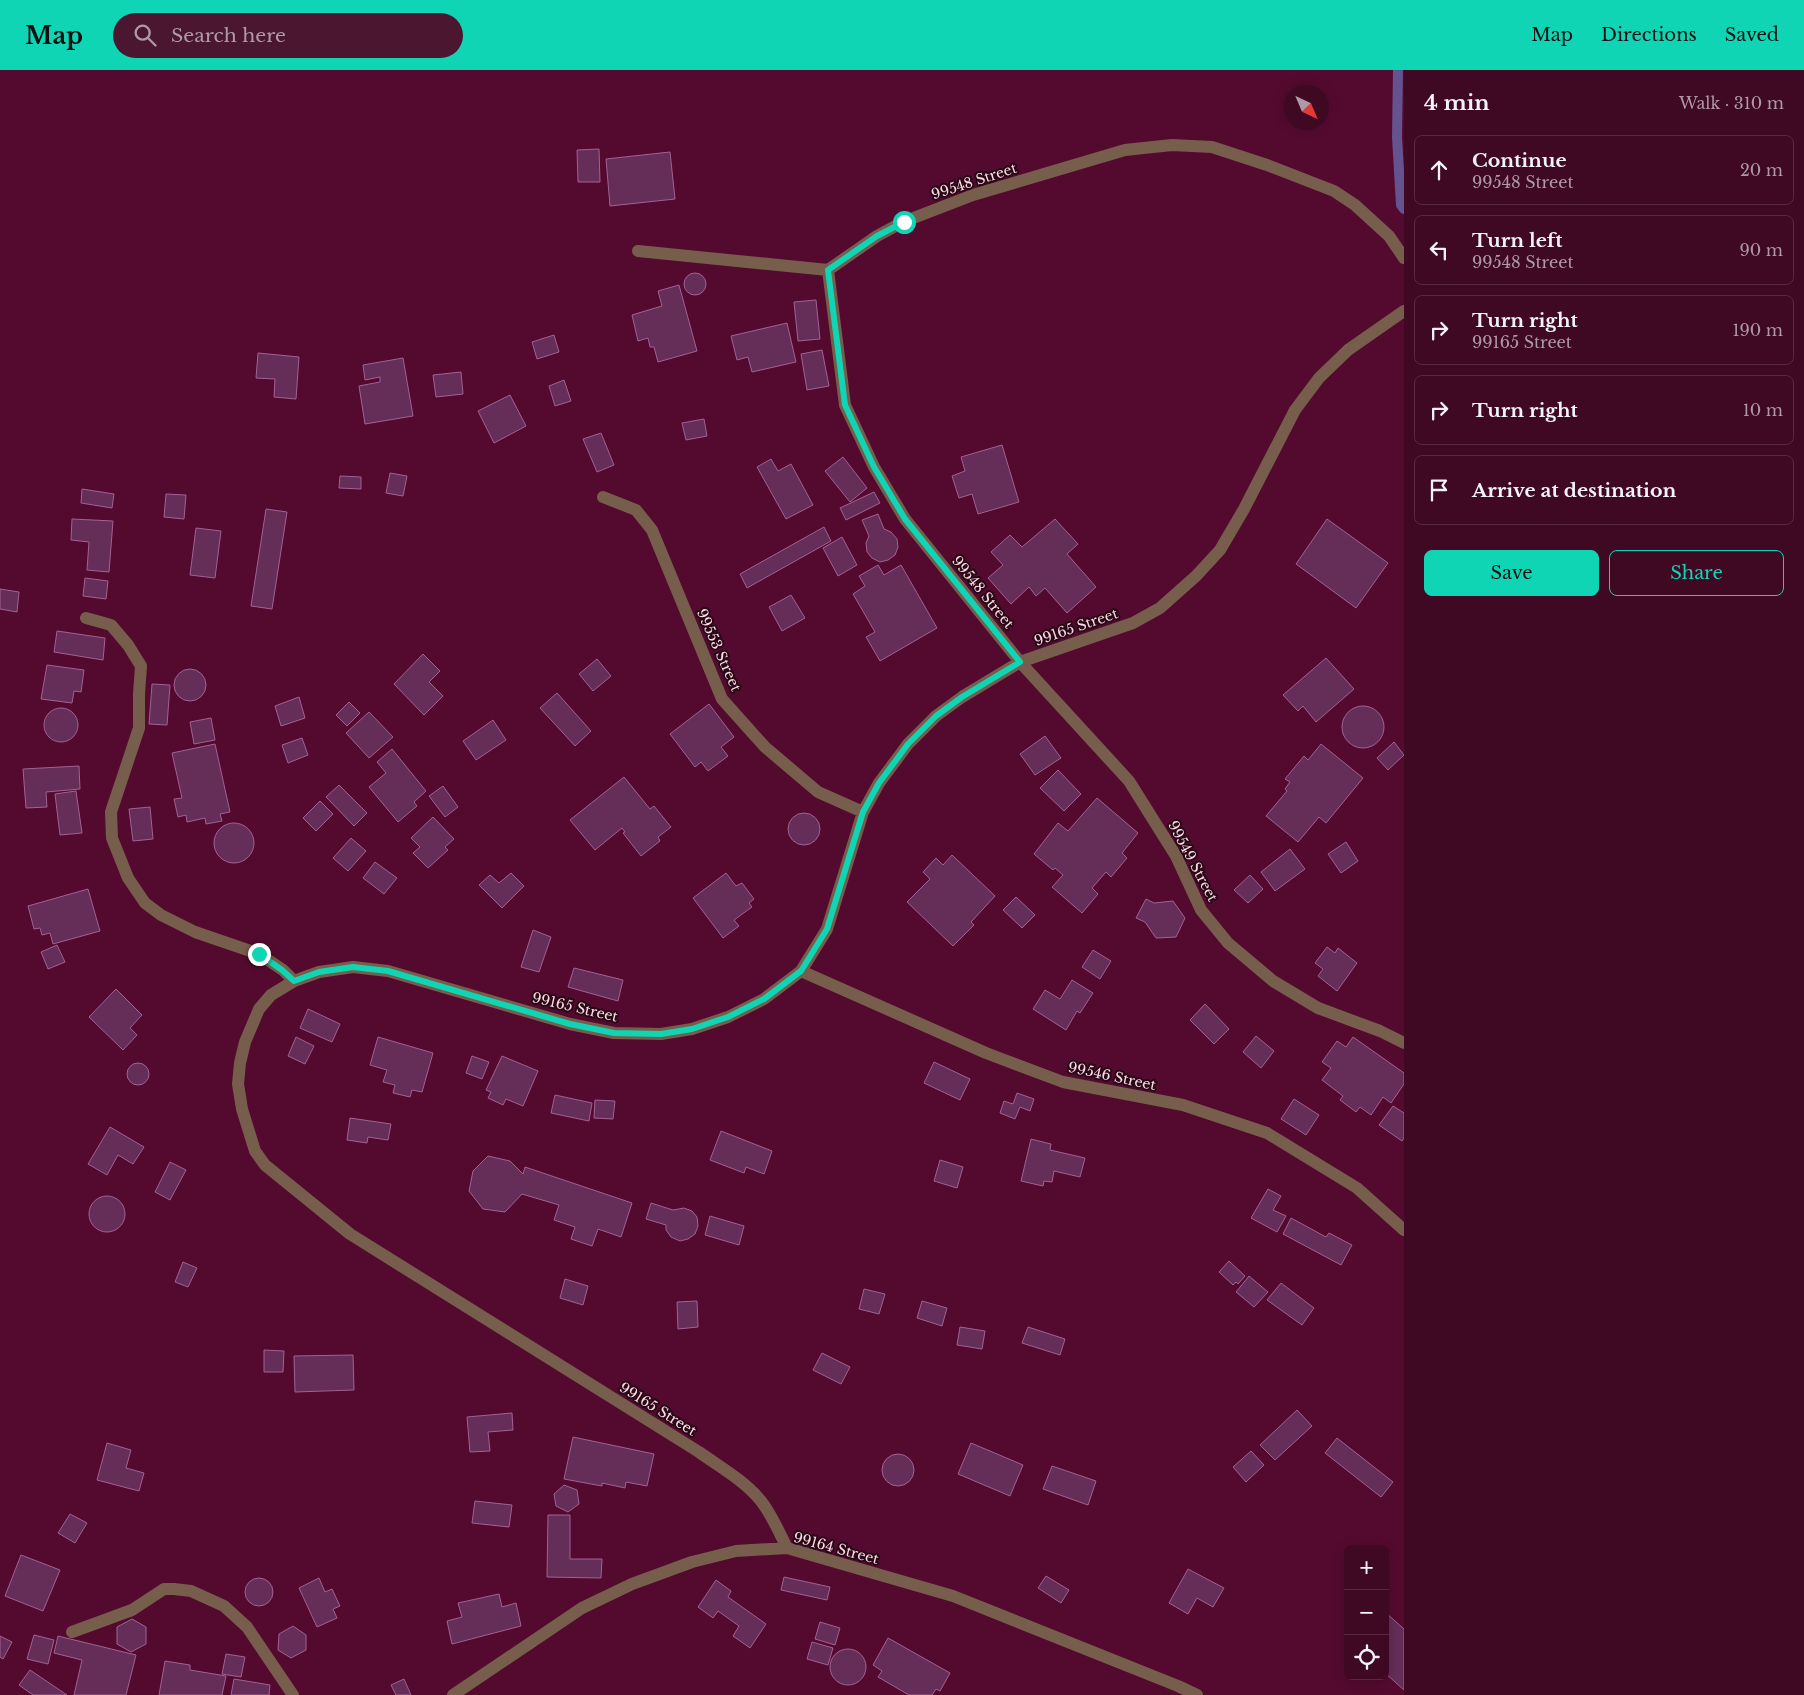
<!DOCTYPE html>
<html lang="en">
<head>
<meta charset="utf-8">
<style>
  body { margin:0; font-family:"Libre Baskerville",serif; background:#4a1630; color:#f1f3f6 }
  .controls { position:absolute; right:15px; bottom:15px; display:grid; overflow:hidden; border-radius:8px; box-shadow:0 2px 12px #0003 }
  .controls button { width:45px; height:45px; display:grid; place-items:center; padding:0; border:0; border-bottom:1px solid #582941; background:#3f0823; color:#f1f3f6; font:25px sans-serif }
  .compass { position:absolute; left:1284px; top:15px; width:45px; height:45px; border-radius:50%; background:#3f0823; box-shadow:0 2px 12px #0003; rotate:136deg }
  .stop { position:absolute; width:15px; height:15px; margin:-11px; border:4px solid #0fd5b4; border-radius:50%; background:#fff }
  .stop.end { background:#0fd5b4; border-color:#fff; box-shadow:0 1px 5px #0008 }
  .list { margin:0; padding:0; list-style:none }
  h2 { display:flex; justify-content:space-between; align-items:center; height:65px; margin:0; padding:0 20px; font-size:21px }
  h2 small { font-size:16px; font-weight:400; color:#ad9aa6 }
  .list li { display:grid; grid-template-columns:32px 1fr auto; gap:15px; align-items:center; box-sizing:border-box; height:70px; margin:0 10px 10px; padding:0 10px; border:1px solid #582941; border-radius:8px }
  .list b { display:block; font-size:19px; white-space:nowrap }
  .list p { margin:0; font-size:16px; white-space:nowrap; color:#ad9aa6 }
  .list em { font-size:16px; font-style:normal; color:#ad9aa6 }
  .actions { display:flex; gap:10px; padding:15px 20px }
  .actions a { flex:1; padding:11px 0; border:1px solid #0fd5b4; border-radius:8px; text-align:center; font-size:18px; color:#0fd5b4 }
  .actions .main { background:#0fd5b4; color:#111 }
  .icon { flex:none; width:28px; height:28px; fill:none; stroke:currentColor; stroke-width:2; stroke-linecap:round; stroke-linejoin:round }
  .map { position:relative; flex:none; width:1404px; height:1625px; overflow:hidden }
  header { display:flex; align-items:center; gap:30px; box-sizing:border-box; height:70px; padding:0 25px; background:#0fd5b4; color:#111 }
  header strong { font-size:24px }
  nav { display:flex; gap:28px; margin-inline-start:auto; font-size:18px }
  .search { width:350px; height:45px; background:#4a1630; display:flex; align-items:center; gap:12px; box-sizing:border-box; padding:0 18px; border-radius:28px; color:#ad9aa6; font-size:19px }
  main { display:flex }
  aside { flex:1; background:#3f0823 }
  .map>svg:first-child { display:block }
  .lines { fill:none; stroke-linecap:round; stroke-linejoin:round }
  .stream { stroke:#65538f; stroke-width:10 }
  .building { fill:#642e58; stroke:#a36194 }
  .minor { stroke:#775d4b; stroke-width:12 }
  .route { stroke:#0fd5b4; stroke-width:6 }
  .labels { text-anchor:middle; dominant-baseline:central; stroke-width:4; stroke-linejoin:round; paint-order:stroke }
  .street-label { font-size:14px; fill:#fdd8e4; stroke:#280916 }
</style>
</head>
<body>
<header>
<strong>Map</strong>
<div class="search"><svg class="icon" aria-label="search" viewBox="0 0 24 24"><circle cx="10" cy="10" r="6"/><path d="M15 15l6 6"/></svg>Search here</div>
<nav><a>Map</a><a>Directions</a><a>Saved</a></nav>
</header>
<main>
<div class="map">
<svg width="1404" height="1625" viewBox="0 0 1404 1625">
  <rect width="100%" height="100%" fill="#540a2f"/>
  <g class="lines">
    <path class="stream" d="M1398,0L1397,67L1401,135L1404,139"/>
  </g>
  <path class="building" d="M599,79L600,112H578L577,80Z
    M670,82L675,129L610,136L606,89Z
    M684 214a11 11 0 1 1 22 0a11 11 0 1 1-22 0Z
    M679,215L697,281L658,292L654,277H650L648,268L638,271L632,245L662,236L658,221Z
    M816,230L820,269L798,271L794,232Z
    M787,253L796,292L752,302L748,287L737,290L731,266Z
    M554,265L559,282L537,289L532,272Z
    M822,280L829,316L807,320L801,284Z
    M258,283L299,287L296,329L274,327L275,309L256,308Z
    M403,288L413,346L365,354L359,316L380,312V307L365,310L363,295Z
    M461,302L463,324L436,327L433,305Z
    M564,310L571,331L555,336L549,316Z
    M510,325L526,356L494,373L478,341Z
    M704,349L707,366L686,370L682,353Z
    M601,363L614,395L597,402L583,369Z
    M1002,375L1019,432L978,444L972,424L959,428L952,406L965,401L961,387Z
    M843,387L867,418L850,432L825,401Z
    M771,389L778,401L791,394L813,435L786,449L757,397Z
    M390,403L407,406L403,426L386,423Z
    M340,406L361,407V419L339,418Z
    M82,419L114,424L112,438L81,433Z
    M874,422L880,433L846,450L840,438Z
    M166,424L186,425L184,449L164,447Z
    M266,439L287,442L272,539L251,536Z
    M878,444L884,459L891,462L897,469L898,477L895,485L888,490L880,492L872,488L867,482L866,473L869,466L862,450Z
    M72,449L113,451L109,502L87,500L89,472L71,470Z
    M1055,449L1078,474L1067,484L1096,517L1067,543L1045,518L1036,526L1029,517L1011,534L988,508L1003,495L991,482L1010,465L1022,477Z
    M1327,449L1388,493L1356,538L1296,494Z
    M824,457L831,471L747,518L740,504Z
    M196,458L221,461L215,508L190,505Z
    M842,467L857,495L838,506L823,478Z
    M878,495L884,505L901,495L937,558L880,591L866,567L875,562L853,524L865,516L859,506Z
    M85,508L108,511L106,529L83,526Z
    M0,519L19,522L17,542L0,539Z
    M791,525L805,548L782,561L769,537Z
    M57,561L105,568L103,590L54,582Z
    M423,584L440,601L429,612L443,626L424,645L394,614Z
    M1326,588L1354,619L1316,652L1303,636L1298,641L1283,625Z
    M597,589L611,606L593,621L579,604Z
    M47,595L84,600L81,622L74,621L72,633L41,629Z
    M174 615a16 16 0 1 1 32 0a16 16 0 1 1-32 0Z
    M152,614L170,615L167,655L149,654Z
    M557,623L591,661L575,676L540,638Z
    M299,627L305,648L281,656L275,636Z
    M349,632L360,643L347,656L336,645Z
    M709,634L734,667L721,677L728,686L708,701L701,692L695,697L670,664Z
    M1342 657a21 21 0 1 1 42 0a21 21 0 1 1-42 0Z
    M44 655a17 17 0 1 1 34 0a17 17 0 1 1-34 0Z
    M369,642L393,667L369,688L346,663Z
    M211,648L215,670L194,674L190,652Z
    M493,650L506,670L476,690L463,671Z
    M1045,666L1061,688L1035,705L1020,684Z
    M302,668L308,685L288,693L282,675Z
    M1394,672L1404,685L1388,700L1377,688Z
    M215,674L230,742L220,744L222,751L206,754L205,748L187,752L186,745L178,747L174,729L182,728L172,683Z
    M1321,674L1363,708L1326,753L1319,747L1298,772L1266,746L1287,721L1285,719L1290,712L1285,709L1304,686L1308,690Z
    M392,679L426,721L414,732L417,736L398,752L369,717L386,703L377,692Z
    M79,696L80,719L46,722L47,737L26,738L23,699Z
    M1058,700L1081,724L1064,741L1040,718Z
    M624,707L650,739L654,736L671,757L658,767L660,771L641,786L623,763L625,762L622,758L595,780L570,750Z
    M339,715L367,743L354,756L326,727Z
    M443,716L458,737L445,747L429,726Z
    M76,721L82,763L60,765L55,724Z
    M1097,728L1138,763L1122,783L1127,788L1111,807L1106,802L1092,818L1098,824L1082,843L1052,817L1063,805L1055,798L1053,800L1034,784L1058,753L1068,761Z
    M320,731L333,744L316,761L303,748Z
    M150,737L153,769L133,771L129,739Z
    M788 759a16 16 0 1 1 32 0a16 16 0 1 1-32 0Z
    M433,747L454,769L445,777L448,780L428,798L413,783L420,777L411,768Z
    M214 773a20 20 0 1 1 40 0a20 20 0 1 1-40 0Z
    M351,768L366,781L348,801L333,788Z
    M1346,772L1358,791L1341,803L1328,784Z
    M1290,779L1305,799L1275,821L1261,802Z
    M952,785L995,826L971,852L974,855L953,876L907,832L930,809L923,802L936,788L943,795Z
    M375,792L397,808L384,824L363,808Z
    M511,803L524,816L502,838L479,815L490,805L499,813Z
    M726,803L736,816L742,813L754,829L749,833L752,837L734,850L739,856L723,868L693,828Z
    M1250,805L1263,819L1248,833L1234,820Z
    M88,819L100,861L53,874L50,863L42,865L40,858L34,859L28,836Z
    M1016,827L1035,845L1022,858L1003,840Z
    M1146,829L1154,833L1173,831L1185,848L1176,867L1156,868L1145,852L1136,848Z
    M533,860L551,867L539,902L521,897Z
    M57,875L65,892L48,899L41,882Z
    M1327,877L1335,883L1338,878L1357,893L1337,921L1318,906L1323,899L1315,893Z
    M1093,880L1111,891L1100,909L1082,897Z
    M574,898L623,910L618,931L568,917Z
    M1072,910L1093,923L1080,943L1077,941L1066,960L1033,939L1045,920L1060,929Z
    M116,919L142,945L130,958L137,965L123,980L89,947Z
    M1205,934L1229,959L1214,974L1190,950Z
    M308,939L340,954L332,972L300,958Z
    M1256,966L1274,981L1261,998L1243,982Z
    M296,967L314,976L305,994L288,986Z
    M378,967L433,983L422,1022L412,1020L410,1027L393,1023L395,1015L383,1012L387,1000L370,995Z
    M1353,967L1404,1003V1014L1391,1033L1383,1027L1371,1045L1360,1037L1356,1042L1340,1030L1343,1026L1322,1010L1331,998L1322,992L1337,971L1346,977Z
    M472,986L489,992L482,1009L466,1003Z
    M502,986L538,1001L523,1036L506,1029L503,1035L488,1028L491,1022L486,1020Z
    M934,992L970,1009L960,1030L924,1013Z
    M127 1004a11 11 0 1 1 22 0a11 11 0 1 1-22 0Z
    M1017,1023L1034,1029L1030,1041L1020,1037L1015,1049L1000,1043L1004,1031L1013,1034Z
    M555,1025L592,1033L589,1051L551,1043Z
    M1294,1029L1319,1045L1306,1065L1281,1049Z
    M595,1030L615,1031L613,1049L594,1048Z
    M1393,1036L1404,1043V1068L1402,1071L1379,1055Z
    M350,1048L391,1054L388,1070L368,1067L367,1073L347,1070Z
    M110,1057L144,1077L133,1094L118,1085L107,1105L88,1094Z
    M721,1061L772,1081L764,1104L746,1097L744,1103L710,1090Z
    M1031,1069L1051,1074L1050,1080L1085,1088L1080,1107L1054,1101L1052,1112L1044,1111L1043,1116L1021,1111Z
    M488,1086L510,1091L523,1104L525,1097L632,1133L621,1167L598,1159L592,1176L571,1169L575,1157L554,1150L559,1135L522,1124L505,1142L483,1139L469,1121L473,1101Z
    M940,1090L963,1097L957,1118L934,1111Z
    M170,1092L186,1100L170,1130L155,1122Z
    M1268,1119L1281,1126L1273,1140L1286,1146L1277,1162L1251,1148Z
    M89 1144a18 18 0 1 1 36 0a18 18 0 1 1-36 0Z
    M651,1133L673,1140L684,1138L692,1141L697,1147L698,1156L695,1164L688,1169L680,1171L671,1167L666,1160V1155L646,1149Z
    M710,1146L744,1156L739,1175L705,1165Z
    M1291,1148L1326,1167L1329,1163L1352,1175L1341,1195L1283,1164Z
    M1229,1191L1245,1206L1238,1214L1236,1212L1233,1215L1219,1202Z
    M183,1192L197,1198L188,1217L175,1212Z
    M1249,1206L1268,1222L1254,1237L1236,1222Z
    M565,1209L588,1216L583,1235L560,1228Z
    M1281,1213L1314,1238L1302,1255L1267,1230Z
    M864,1219L885,1224L879,1244L859,1239Z
    M697,1231L698,1257L678,1259L677,1232Z
    M922,1231L947,1238L942,1256L917,1248Z
    M960,1257L985,1261L982,1279L957,1275Z
    M1028,1257L1065,1269L1060,1285L1022,1273Z
    M264,1280L284,1281L283,1302H264Z
    M822,1283L850,1297L841,1314L813,1300Z
    M353,1285L354,1320L295,1322L294,1286Z
    M1297,1340L1312,1356L1275,1390L1260,1375Z
    M512,1343L513,1360L488,1362L490,1381L470,1382L467,1347Z
    M573,1367L654,1384L647,1416L626,1412L625,1418L602,1413V1416L564,1409Z
    M1337,1368L1393,1412L1381,1427L1325,1383Z
    M107,1373L131,1380L126,1398L144,1403L139,1421L97,1410Z
    M971,1373L1023,1395L1010,1426L958,1404Z
    M1251,1381L1264,1395L1246,1412L1233,1397Z
    M882 1400a16 16 0 1 1 32 0a16 16 0 1 1-32 0Z
    M1052,1396L1096,1411L1088,1435L1043,1419Z
    M564,1415L577,1420L579,1434L568,1442L556,1436L554,1424Z
    M475,1431L512,1435L509,1457L472,1453Z
    M70,1444L87,1453L75,1473L58,1463Z
    M548,1445H570V1489H602L601,1508L547,1507Z
    M21,1485L60,1500L43,1541L5,1526Z
    M1188,1499L1224,1518L1213,1537L1197,1528L1188,1544L1169,1533Z
    M1046,1506L1069,1520L1061,1533L1038,1518Z
    M784,1507L830,1517L827,1530L781,1520Z
    M319,1508L325,1522L332,1519L340,1536L333,1539L337,1548L317,1557L299,1518Z
    M245 1522a14 14 0 1 1 28 0a14 14 0 1 1-28 0Z
    M716,1510L731,1521L728,1527L766,1554L750,1578L733,1566L739,1556L718,1541L713,1548L698,1537Z
    M499,1524L502,1537L516,1533L521,1556L452,1574L447,1551L462,1547L458,1533Z
    M1385,1542L1404,1559V1620L1385,1603Z
    M132,1549L146,1557V1574L131,1582L117,1574V1557Z
    M820,1552L840,1558L835,1575L815,1569Z
    M293,1556L306,1565V1580L291,1588L278,1580L279,1564Z
    M34,1565L54,1570L48,1594L27,1589Z
    M0,1566L12,1572L3,1589L0,1587Z
    M58,1566L136,1585L126,1625H74L82,1590L54,1583Z
    M888,1568L950,1603L940,1621L936,1619L932,1625H909L878,1607L882,1601L873,1595Z
    M812,1572L833,1578L828,1595L807,1589Z
    M830 1597a18 18 0 1 1 36 0a18 18 0 1 1-36 0Z
    M226,1584L245,1587L241,1607L222,1604Z
    M165,1591L190,1595V1600L226,1606L222,1625H159Z
    M30,1600L67,1625H33L19,1615Z
    M234,1609L270,1615L269,1625H231Z
    M404,1609L411,1625H396L391,1615Z"/>
  <g class="lines">
    <path class="minor" d="M638,181L828,200
      M828,200L845,335L874,397L905,449L1020,592L1129,711L1176,786L1201,840L1228,873L1273,911L1318,938L1380,961L1404,973
      M828,200L877,166L903,152L973,125L1125,80L1172,75L1212,77L1267,95L1334,121L1355,135L1389,166L1404,188
      M603,427L636,440L652,460L722,629L765,677L818,722L863,742
      M86,548L111,555L128,575L141,596L139,624V658L111,742L112,768L128,808L145,833L161,845L195,862L259,884L283,900L294,911
      M801,901L986,983L1063,1012L1183,1035L1267,1063L1357,1118L1404,1160
      M787,1478C779,1462 772,1445 761,1431C745,1411 720,1397 699,1382L350,1164L265,1095L255,1081L242,1039L238,1014L240,993L245,972L259,939L271,925L294,911L319,902L353,897L388,901L570,954L614,963L661,964L692,959L728,947L764,929L801,901L827,859L863,742L879,713L908,674L936,646L962,627L1020,592L1133,553L1160,538L1196,506L1220,480L1244,439L1295,340L1319,308L1348,280L1404,241
      M72,1562L132,1540L164,1519H174L191,1521L224,1536L247,1557L293,1625
      M453,1625L582,1538L632,1514L692,1492L736,1481L787,1478L953,1526L1178,1616L1197,1625"/>
  </g>
  <g class="lines">
    <path class="route" d="M259,884L282,900L294,911L319,902L353,897L388,901L570,954L614,963L661,964L692,959L728,947L764,929L801,901L827,859L863,742L879,713L908,674L936,646L962,627L1020,592L905,449L874,397L845,335L828,200L877,166L904,152"/>
  </g>
  <g class="labels">
    <g class="street-label">
      <text transform="translate(974 111) rotate(-18)">99548 Street</text>
      <text transform="translate(983 522) rotate(51)">99548 Street</text>
      <text transform="translate(1076 557) rotate(-19)">99165 Street</text>
      <text transform="translate(719 580) rotate(66)">99553 Street</text>
      <text transform="translate(1193 791) rotate(62)">99549 Street</text>
      <text transform="translate(575 937) rotate(13)">99165 Street</text>
      <text transform="translate(1112 1006) rotate(12)">99546 Street</text>
      <text transform="translate(658 1339) rotate(32)">99165 Street</text>
      <text transform="translate(836 1478) rotate(15)">99164 Street</text>
    </g>
  </g>
</svg>
<div class="controls">
<button>+</button>
<button>−</button>
<button><svg class="icon" aria-label="locate" viewBox="0 0 24 24"><circle cx="12" cy="12" r="6"/><path d="M12 2v4M12 18v4M2 12h4M18 12h4"/></svg></button>
</div>
<svg class="compass" viewBox="-18 -18 36 36"><path d="M0-13l5 13h-10z" fill="#e53935"/><path d="M0 13l5-13h-10z" fill="#ad9aa6"/></svg>
<div class="stop" style="left:904px;top:152px"></div>
<div class="stop end" style="left:259px;top:884px"></div>
</div>
<aside>
<h2>4 min<small>Walk · 310 m</small></h2>
<ul class="list">
<li><svg class="icon" aria-label="ahead" viewBox="0 0 24 24"><path d="M12 20V5M6 11l6-6 6 6"/></svg><div><b>Continue</b><p>99548 Street</p></div><em>20 m</em></li>
<li><svg class="icon" aria-label="left" viewBox="0 0 24 24"><path d="M17 20v-9H6M10 6l-5 5 5 5"/></svg><div><b>Turn left</b><p>99548 Street</p></div><em>90 m</em></li>
<li><svg class="icon" aria-label="right" viewBox="0 0 24 24"><path d="M7 20v-9h11M14 6l5 5-5 5"/></svg><div><b>Turn right</b><p>99165 Street</p></div><em>190 m</em></li>
<li><svg class="icon" aria-label="right" viewBox="0 0 24 24"><path d="M7 20v-9h11M14 6l5 5-5 5"/></svg><div><b>Turn right</b></div><em>10 m</em></li>
<li><svg class="icon" aria-label="arrive" viewBox="0 0 24 24"><path d="M6 21V4h12l-3 4 3 4H6"/></svg><div><b>Arrive at destination</b></div></li>
</ul>
<div class="actions"><a class="main">Save</a><a>Share</a></div>
</aside>
</main>
</body>
</html>
